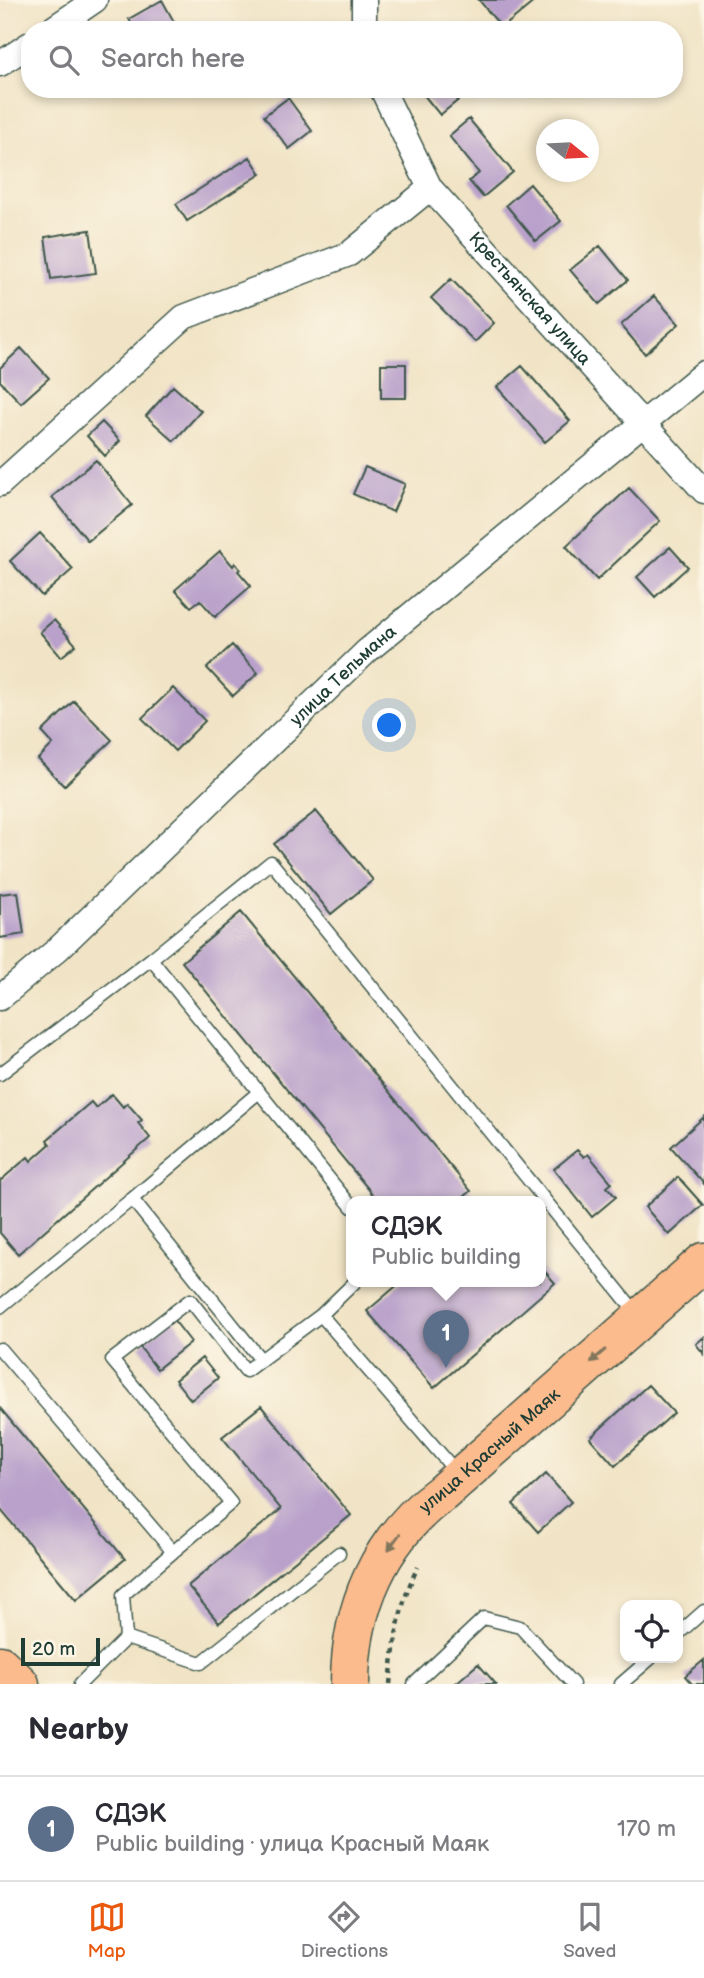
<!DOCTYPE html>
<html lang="en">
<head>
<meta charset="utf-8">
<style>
  body { margin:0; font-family:"Balsamiq Sans",sans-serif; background:#f7f7f7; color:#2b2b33 }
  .controls { position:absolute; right:21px; bottom:21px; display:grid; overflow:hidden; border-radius:14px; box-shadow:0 4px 10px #0003 }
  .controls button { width:63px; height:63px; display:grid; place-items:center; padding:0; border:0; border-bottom:2px solid #e1e1e2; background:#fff; color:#2b2b33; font:35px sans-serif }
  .compass { position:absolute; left:536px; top:119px; width:63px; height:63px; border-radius:50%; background:#fff; box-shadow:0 4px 10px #0003; rotate:108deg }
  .scale { position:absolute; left:21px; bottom:18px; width:79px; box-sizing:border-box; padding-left:7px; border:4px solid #1f3d34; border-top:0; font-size:19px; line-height:24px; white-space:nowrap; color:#1f3d34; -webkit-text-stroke:5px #fcf5e5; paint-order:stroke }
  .you { position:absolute; left:390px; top:726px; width:24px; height:24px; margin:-18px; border:5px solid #fff; border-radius:50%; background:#1a73e8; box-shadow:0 0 0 10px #1a73e833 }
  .badge { display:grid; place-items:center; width:46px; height:46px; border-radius:50%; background:#ea580c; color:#fff; font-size:23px; font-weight:700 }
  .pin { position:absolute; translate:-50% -58px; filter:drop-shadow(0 2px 4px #0008) }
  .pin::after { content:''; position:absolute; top:37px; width:24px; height:21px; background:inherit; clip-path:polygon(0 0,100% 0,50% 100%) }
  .popup { position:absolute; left:346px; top:1196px; width:200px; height:91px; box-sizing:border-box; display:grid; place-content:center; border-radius:14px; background:#fff; filter:drop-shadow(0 2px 5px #0005); font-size:23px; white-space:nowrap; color:#7c7c81 }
  .popup b { font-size:26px; color:#2b2b33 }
  .popup::after { content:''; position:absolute; left:50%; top:100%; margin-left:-14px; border:14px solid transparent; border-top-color:#fff }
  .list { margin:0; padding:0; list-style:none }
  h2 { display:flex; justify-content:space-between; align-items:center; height:91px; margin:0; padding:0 28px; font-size:30px }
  h2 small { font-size:23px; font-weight:400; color:#7c7c81 }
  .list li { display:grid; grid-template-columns:46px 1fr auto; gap:21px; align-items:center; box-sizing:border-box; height:105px; padding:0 28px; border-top:2px solid #e1e1e2 }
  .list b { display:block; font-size:26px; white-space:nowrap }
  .list p { margin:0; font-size:23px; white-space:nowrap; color:#7c7c81 }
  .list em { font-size:23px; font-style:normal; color:#7c7c81 }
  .icon { flex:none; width:38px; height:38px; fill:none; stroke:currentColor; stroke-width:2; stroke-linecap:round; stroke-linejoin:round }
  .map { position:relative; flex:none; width:704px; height:1684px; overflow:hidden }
  .search { position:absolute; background:#fff; box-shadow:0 4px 10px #0003; left:21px; right:21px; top:21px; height:77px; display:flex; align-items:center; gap:18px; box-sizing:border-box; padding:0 24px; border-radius:28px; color:#7c7c81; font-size:26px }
  .sheet { height:196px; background:#fff }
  nav { display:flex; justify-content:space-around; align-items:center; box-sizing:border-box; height:98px; border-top:2px solid #e1e1e2; background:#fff; font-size:19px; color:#7c7c81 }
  nav a { display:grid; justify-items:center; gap:4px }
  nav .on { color:#ea580c }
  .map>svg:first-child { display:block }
  .building { fill:#b9a1cb }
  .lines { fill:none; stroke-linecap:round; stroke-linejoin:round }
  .lane-casing { stroke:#3e564a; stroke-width:15 }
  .street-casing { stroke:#3e564a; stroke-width:27 }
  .primary-casing { stroke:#3e564a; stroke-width:41 }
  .path { stroke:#3e564a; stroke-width:4.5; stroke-dasharray:5 5; stroke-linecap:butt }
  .lane { stroke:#fff; stroke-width:12 }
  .street { stroke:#fff; stroke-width:24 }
  .primary { stroke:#fbbb8d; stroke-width:38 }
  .oneway { fill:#82765c }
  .labels { text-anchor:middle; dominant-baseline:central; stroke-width:7; stroke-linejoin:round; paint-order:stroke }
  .street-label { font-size:18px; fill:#1f3d34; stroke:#fcf5e5 }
</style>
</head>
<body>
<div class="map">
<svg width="704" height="1684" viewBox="0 0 704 1684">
  <rect width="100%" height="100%" fill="#fcf5e5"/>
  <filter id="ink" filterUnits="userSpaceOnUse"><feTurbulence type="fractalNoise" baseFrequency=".0143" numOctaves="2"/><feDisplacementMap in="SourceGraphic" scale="14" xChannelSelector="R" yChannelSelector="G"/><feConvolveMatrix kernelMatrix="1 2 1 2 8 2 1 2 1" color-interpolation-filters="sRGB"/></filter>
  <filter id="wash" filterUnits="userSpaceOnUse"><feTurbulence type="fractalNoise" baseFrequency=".00686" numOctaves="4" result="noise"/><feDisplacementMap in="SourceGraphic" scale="28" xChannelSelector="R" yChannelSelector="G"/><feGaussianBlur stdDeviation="1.57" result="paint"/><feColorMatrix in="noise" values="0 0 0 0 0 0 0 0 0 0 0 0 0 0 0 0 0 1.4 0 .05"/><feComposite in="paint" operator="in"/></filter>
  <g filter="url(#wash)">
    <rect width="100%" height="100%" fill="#f1e4c6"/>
    <g id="blocks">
      <path class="building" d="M162,0L178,29L135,30L129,19Z
        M479,0H536L502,28Z
        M419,89H472L440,115Z
        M288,98L312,131L289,149L264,116Z
        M469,119L513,172L483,197L469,181L479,173L449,136Z
        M250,157L261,174L187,221L176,204Z
        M530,184L561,221L536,241L506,205Z
        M90,230L96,273L51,279L45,237Z
        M600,246L628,280L599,304L570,270Z
        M451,279L494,323L475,342L431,298Z
        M654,296L679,324L645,354L621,325Z
        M21,348L49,378L21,403L0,381V368Z
        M381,364H406V398H381Z
        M522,366L570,421L545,442L497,387Z
        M173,386L201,411L174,441L146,416Z
        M102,422L120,441L105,456L87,436Z
        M96,460L132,505L88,541L52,497Z
        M365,467L405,484L393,512L353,494Z
        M629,488L660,521L597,580L566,546Z
        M40,533L73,569L42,596L10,561Z
        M670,547L688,567L655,597L637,577Z
        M220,551L233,566L235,563L240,569L238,571L251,586L215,617L200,600L191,607L175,590Z
        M54,620L76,645L61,657L40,632Z
        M232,645L258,673L233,696L207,668Z
        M173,688L205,721L175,751L142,718Z
        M74,701L112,740L64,786L38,759L53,744L42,732Z
        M316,811L373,880L331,914L274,844Z
        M18,892L24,934L0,938V894Z
        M241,912L471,1191L458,1202H379L182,962Z
        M112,1094L123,1107L127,1103L142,1120L138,1123L150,1138L18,1254L0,1233V1181L28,1157L31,1161L50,1144L47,1140L91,1102L96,1108Z
        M704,1117V1184L671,1147Z
        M577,1150L584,1157L588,1154L612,1183L607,1187L616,1197L592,1217L554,1169Z
        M678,1177L703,1205L669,1235L645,1207Z
        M540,1266L555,1283L434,1388L367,1311L401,1282H540Z
        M173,1319L191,1342L157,1369L139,1346Z
        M704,1337V1354L696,1344Z
        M202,1358L218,1378L191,1400L175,1380Z
        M648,1385L674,1413L615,1466L590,1438Z
        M261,1406L351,1515L219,1623L188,1586L281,1509L222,1437Z
        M0,1408L125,1559L76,1600L0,1509Z
        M546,1474L571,1502L538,1532L513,1504Z
        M704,1660V1684H692L685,1676Z
        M478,1664L496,1684H455Z"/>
    </g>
  </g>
  <g filter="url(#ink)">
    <use href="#blocks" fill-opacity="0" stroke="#3e564a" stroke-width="2"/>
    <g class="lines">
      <defs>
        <path id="lane" d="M151,959L271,862L638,1315
          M0,1074L151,959L259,1092L132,1199
          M259,1092L352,1207
          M355,1282L321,1315L457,1473
          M0,1307L132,1199L261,1360
          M0,1349L173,1552L123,1595L126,1638L80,1684
          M173,1552L231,1503L112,1360L190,1300L246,1371L321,1315
          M678,1634L704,1611
          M126,1638L201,1663L339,1553
          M414,1684L484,1618L520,1627L573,1684
          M621,1684L651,1658"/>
        <g id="street">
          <path d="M364,0V30"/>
          <path d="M51,30L95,0"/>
          <path d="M0,64L30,44"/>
          <path id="s1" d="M382,89L430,188L704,491"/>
          <path d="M0,484L184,317L349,254L430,188"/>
          <path id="s2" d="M0,998L58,949L367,651L704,373"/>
        </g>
        <g id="primary">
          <path d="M0,1665L20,1684"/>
          <path id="s3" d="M350,1684C350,1608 380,1538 442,1493L704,1262"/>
        </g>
      </defs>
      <use href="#lane" class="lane-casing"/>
      <use href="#street" class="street-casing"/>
      <use href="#primary" class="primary-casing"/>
      <path class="path" d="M390,1684C394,1644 399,1603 418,1567"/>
      <use href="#lane" class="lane"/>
      <use href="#street" class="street"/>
      <use href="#primary" class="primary"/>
    </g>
    <defs><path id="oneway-solid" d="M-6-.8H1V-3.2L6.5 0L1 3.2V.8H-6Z" transform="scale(1.75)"/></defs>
    <g class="oneway">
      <use href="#oneway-solid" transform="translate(598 1356) rotate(139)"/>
      <use href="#oneway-solid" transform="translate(394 1542) rotate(126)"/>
    </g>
  </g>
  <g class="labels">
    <g class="street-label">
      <text stroke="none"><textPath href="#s1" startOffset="259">Крестьянская улица</textPath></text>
      <text stroke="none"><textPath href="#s2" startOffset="471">улица Тельмана</textPath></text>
      <text stroke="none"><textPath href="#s3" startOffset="284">улица Красный Маяк</textPath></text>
    </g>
  </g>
</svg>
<div class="controls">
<button><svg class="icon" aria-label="locate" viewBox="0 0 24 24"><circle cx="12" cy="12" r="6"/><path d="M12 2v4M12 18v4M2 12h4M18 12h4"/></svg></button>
</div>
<svg class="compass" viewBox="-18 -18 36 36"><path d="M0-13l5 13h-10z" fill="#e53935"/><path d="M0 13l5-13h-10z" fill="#7c7c81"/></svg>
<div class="scale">20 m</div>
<div class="you"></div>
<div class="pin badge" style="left:446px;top:1368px;background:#5c6f8a">1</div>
<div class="popup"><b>СДЭК</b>Public building</div>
<div class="search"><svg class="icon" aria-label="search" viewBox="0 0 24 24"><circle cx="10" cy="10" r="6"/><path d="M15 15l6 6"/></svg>Search here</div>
</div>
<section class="sheet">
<h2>Nearby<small></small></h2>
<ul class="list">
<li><span class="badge" style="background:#5c6f8a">1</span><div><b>СДЭК</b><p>Public building · улица Красный Маяк</p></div><em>170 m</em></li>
</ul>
</section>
<nav>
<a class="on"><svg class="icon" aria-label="map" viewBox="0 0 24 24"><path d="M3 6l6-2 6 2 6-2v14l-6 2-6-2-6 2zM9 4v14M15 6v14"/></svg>Map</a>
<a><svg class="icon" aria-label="directions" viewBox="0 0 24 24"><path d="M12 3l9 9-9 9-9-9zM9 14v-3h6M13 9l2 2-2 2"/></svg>Directions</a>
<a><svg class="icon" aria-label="saved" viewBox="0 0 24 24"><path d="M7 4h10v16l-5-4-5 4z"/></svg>Saved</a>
</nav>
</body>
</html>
